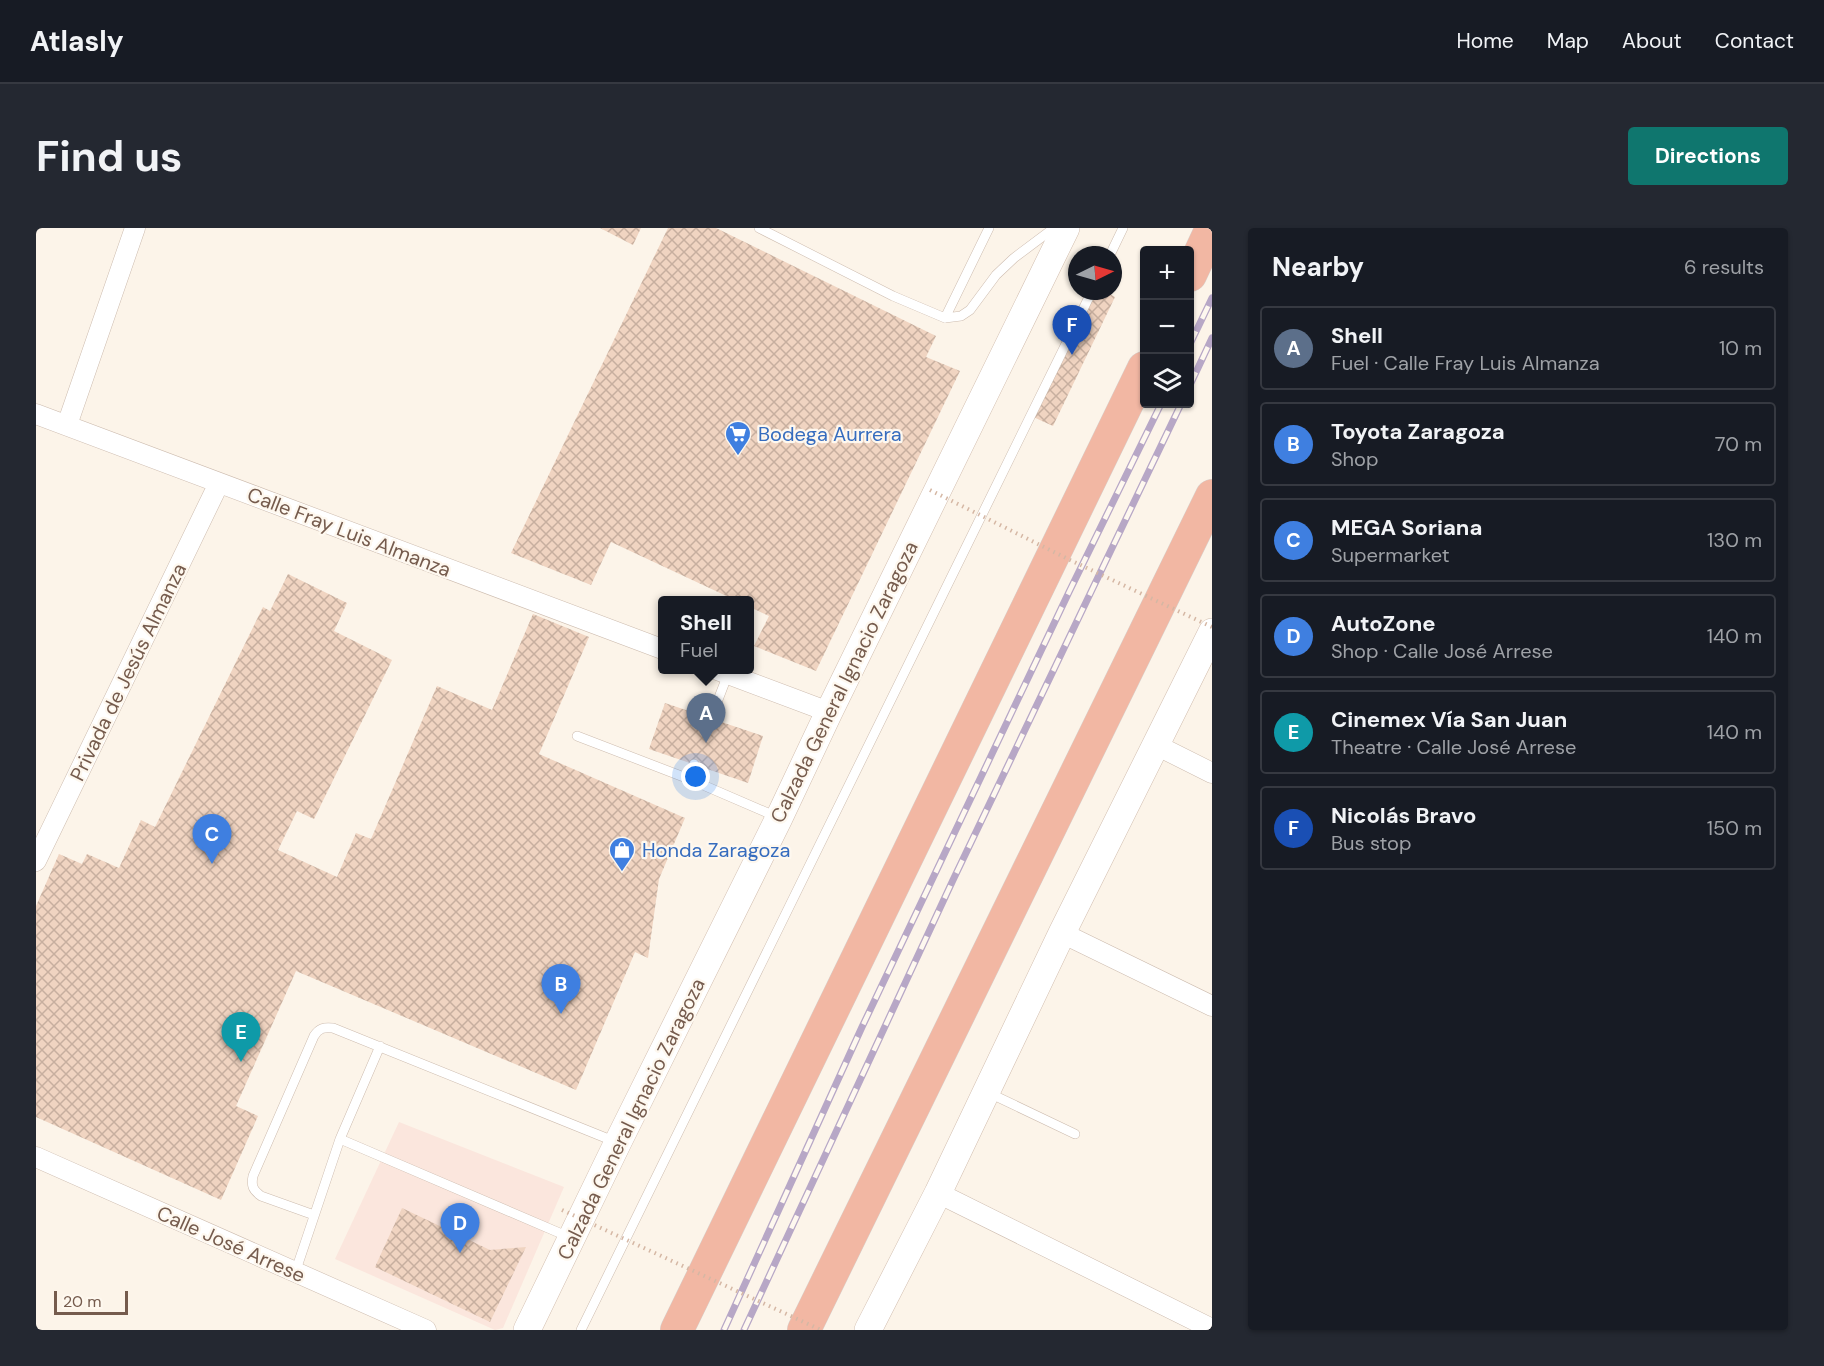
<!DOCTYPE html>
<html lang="en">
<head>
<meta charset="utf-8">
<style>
  body { margin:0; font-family:"DM Sans",sans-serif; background:#242831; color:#f1f3f6 }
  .controls { position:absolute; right:18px; top:18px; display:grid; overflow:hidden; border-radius:6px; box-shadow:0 2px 4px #0004 }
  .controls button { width:54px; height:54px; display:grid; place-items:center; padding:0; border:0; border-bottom:2px solid #363941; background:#171b24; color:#f1f3f6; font:30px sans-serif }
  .compass { position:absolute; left:1032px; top:18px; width:54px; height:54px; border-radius:50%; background:#171b24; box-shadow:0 2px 4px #0004; rotate:85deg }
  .scale { position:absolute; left:18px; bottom:15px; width:74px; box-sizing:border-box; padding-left:6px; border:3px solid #755b4d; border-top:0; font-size:16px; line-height:21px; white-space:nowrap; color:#755b4d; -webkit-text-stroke:4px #fef8ef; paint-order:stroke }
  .you { position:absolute; left:660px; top:549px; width:21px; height:21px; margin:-15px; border:4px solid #fff; border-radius:50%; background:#1a73e8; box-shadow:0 0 0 9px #1a73e833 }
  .badge { display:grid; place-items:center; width:39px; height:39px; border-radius:50%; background:#0f766e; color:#fff; font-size:20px; font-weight:700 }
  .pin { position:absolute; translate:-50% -50px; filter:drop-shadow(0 2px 3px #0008) }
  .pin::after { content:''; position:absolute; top:32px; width:21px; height:18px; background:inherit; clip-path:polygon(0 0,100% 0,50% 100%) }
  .popup { position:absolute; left:622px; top:368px; width:96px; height:78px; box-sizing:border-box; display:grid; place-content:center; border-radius:6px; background:#171b24; filter:drop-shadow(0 2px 4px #0005); font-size:20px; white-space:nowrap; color:#9ea1a6 }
  .popup b { font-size:22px; color:#f1f3f6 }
  .popup::after { content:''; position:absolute; left:50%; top:100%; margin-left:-12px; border:12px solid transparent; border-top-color:#171b24 }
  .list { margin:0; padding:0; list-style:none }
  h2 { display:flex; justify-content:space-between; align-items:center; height:78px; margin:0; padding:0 24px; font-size:26px }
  h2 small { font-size:20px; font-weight:400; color:#9ea1a6 }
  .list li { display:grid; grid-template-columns:39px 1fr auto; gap:18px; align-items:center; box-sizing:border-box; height:84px; margin:0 12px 12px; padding:0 12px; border:2px solid #363941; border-radius:6px }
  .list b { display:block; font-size:22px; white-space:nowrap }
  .list p { margin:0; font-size:20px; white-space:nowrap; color:#9ea1a6 }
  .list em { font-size:20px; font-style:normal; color:#9ea1a6 }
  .icon { flex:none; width:33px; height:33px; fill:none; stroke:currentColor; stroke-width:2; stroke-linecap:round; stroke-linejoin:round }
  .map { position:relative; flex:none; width:1176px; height:1102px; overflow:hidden; border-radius:6px }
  header { display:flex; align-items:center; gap:36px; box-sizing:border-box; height:84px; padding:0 30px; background:#171b24; border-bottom:2px solid #363941 }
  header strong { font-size:28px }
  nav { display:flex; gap:33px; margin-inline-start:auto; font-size:21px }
  .intro { display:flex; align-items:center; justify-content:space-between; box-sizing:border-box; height:144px; padding:0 36px }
  h1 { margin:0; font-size:42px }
  .button { padding:15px 27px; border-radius:6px; background:#0f766e; color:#fff; font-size:21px; font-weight:700 }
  main { display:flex; gap:36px; padding:0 36px }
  aside { flex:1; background:#171b24; border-radius:6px; box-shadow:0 2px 4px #0004 }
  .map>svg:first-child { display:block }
  .commercial { fill:#fbe6dd }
  .building { fill:url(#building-cross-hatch) }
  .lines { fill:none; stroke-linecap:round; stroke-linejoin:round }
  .service-casing { stroke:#cdbcaf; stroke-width:10 }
  .minor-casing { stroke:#cdbcaf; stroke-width:21 }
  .secondary-casing { stroke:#d2beaf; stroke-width:28 }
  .motorway-casing { stroke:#d8d1cd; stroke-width:34 }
  .service { stroke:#fff; stroke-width:9 }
  .minor { stroke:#fff; stroke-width:20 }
  .secondary { stroke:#fff; stroke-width:27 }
  .motorway { stroke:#f2b7a3; stroke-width:33 }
  .rail-casing { stroke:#b7a7c6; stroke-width:7 }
  .rail { stroke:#fef8ef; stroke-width:4.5; stroke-dasharray:14; stroke-linecap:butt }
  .path-bridge { stroke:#d5b7a4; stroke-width:4; stroke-dasharray:1.5 4.5; stroke-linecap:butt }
  .labels { text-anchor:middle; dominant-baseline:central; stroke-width:4.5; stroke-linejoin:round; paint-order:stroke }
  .shop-label { font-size:20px; fill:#366cbe; stroke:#fef8ef; text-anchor:start }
  .street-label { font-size:20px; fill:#755b4d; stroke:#fef8ef }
</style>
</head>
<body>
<header>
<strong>Atlasly</strong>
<nav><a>Home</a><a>Map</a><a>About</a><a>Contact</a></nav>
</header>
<div class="intro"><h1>Find us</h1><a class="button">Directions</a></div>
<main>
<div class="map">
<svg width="1176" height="1102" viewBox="0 0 1176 1102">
  <defs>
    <pattern id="building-cross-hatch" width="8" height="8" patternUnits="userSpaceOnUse" patternTransform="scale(1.5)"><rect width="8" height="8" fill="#f0d4c1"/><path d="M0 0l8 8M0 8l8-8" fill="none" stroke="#c7af9f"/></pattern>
  </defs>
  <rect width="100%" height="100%" fill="#fcf4e9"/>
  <path class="commercial" d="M363,894L528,959L467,1100L459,1102L299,1031Z"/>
  <path class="building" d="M564,0H605L597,17Z
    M632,0H680L900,108L890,129L924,143L780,443L718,418L733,388L714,379V372H699L575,314L555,357L475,325Z
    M1055,63H1073L1072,65L1079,69L1017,198L995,188Z
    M252,346L311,375L298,403L356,432L278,591L261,583L242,622L301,649L320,605L335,611L401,458L456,482L497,386L553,409L503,526L649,590L623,651L612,730L599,724L540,862L260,743L200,878L222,888L185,972L0,889V678L23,626L46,636L51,626L83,640L105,592L119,599L227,379L234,383Z
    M629,475L727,508L712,555L613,521Z
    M366,980L454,1022L490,1019L454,1094L339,1039Z"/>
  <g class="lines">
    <defs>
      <path id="service" d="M723,0L857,68L909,90L953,0
        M1074,27L1087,0
        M909,90L925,88L934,82L960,47L978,30L1018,0
        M675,490L692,446
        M541,508L653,551
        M658,536L653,551L741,589
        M953,865L1039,906
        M304,911L533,1009
        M278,987L225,968C217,962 215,958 217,948L278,808C283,800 288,799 297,800L580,914
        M259,1045L304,911L344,818
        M545,1102L1056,63"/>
      <path id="minor" d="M0,186L626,421
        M31,197L99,0
        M681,442L793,484
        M1120,517L1176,545
        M0,633L183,255
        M1026,705L1176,778
        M0,929L390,1102
        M902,965L1176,1101"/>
      <path id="secondary" d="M491,1102L582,914L743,590L793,484L1030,0
        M832,1102L902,965L1026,705L1176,404"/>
      <path id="motorway" d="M1154,47L1176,0
        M641,1102L1108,140
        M768,1102L1176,268"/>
    </defs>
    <use href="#service" class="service-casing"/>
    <use href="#minor" class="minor-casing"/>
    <use href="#secondary" class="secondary-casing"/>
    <use href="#motorway" class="motorway-casing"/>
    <use href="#service" class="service"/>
    <use href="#minor" class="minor"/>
    <use href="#secondary" class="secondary"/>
    <use href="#motorway" class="motorway"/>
    <defs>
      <path id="rail" d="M1154,116L1176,70
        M1154,157L1176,110
        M688,1102L826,799L1033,364L1125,176
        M708,1102L917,652L1145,176"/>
    </defs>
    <use href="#rail" class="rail-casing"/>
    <use href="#rail" class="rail"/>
    <path class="path-bridge" d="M894,262L1034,332L1176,399
      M526,982L785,1102"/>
  </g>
  <defs>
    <symbol id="supermarket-pin" viewBox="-11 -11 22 30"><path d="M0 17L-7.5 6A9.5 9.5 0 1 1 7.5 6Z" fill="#3f7fe0" stroke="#fef8ef"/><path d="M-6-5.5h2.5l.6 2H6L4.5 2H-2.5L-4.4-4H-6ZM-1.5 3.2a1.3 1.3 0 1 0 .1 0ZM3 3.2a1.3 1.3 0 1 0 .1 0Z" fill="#fff"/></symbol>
    <symbol id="shop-pin" viewBox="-11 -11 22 30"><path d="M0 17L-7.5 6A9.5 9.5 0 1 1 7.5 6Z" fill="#3f7fe0" stroke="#fef8ef"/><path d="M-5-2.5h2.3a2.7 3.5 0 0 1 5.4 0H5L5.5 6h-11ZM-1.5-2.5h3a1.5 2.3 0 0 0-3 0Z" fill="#fff"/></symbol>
  </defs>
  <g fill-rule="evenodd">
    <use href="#supermarket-pin" x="687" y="191" width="30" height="40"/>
    <use href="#shop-pin" x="571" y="607" width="30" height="40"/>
  </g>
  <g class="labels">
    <g class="shop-label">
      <text x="722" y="206">Bodega Aurrera</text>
      <text x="606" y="622">Honda Zaragoza</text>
    </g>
    <g class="street-label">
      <text transform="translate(313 304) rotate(21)">Calle Fray Luis Almanza</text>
      <text transform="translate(92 444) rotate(-64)">Privada de Jesús Almanza</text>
      <text transform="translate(808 454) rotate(-64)">Calzada General Ignacio Zaragoza</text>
      <text transform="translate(595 891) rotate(-64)">Calzada General Ignacio Zaragoza</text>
      <text transform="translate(195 1016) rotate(24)">Calle José Arrese</text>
    </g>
  </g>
</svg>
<div class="controls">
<button>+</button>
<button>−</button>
<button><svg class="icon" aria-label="layers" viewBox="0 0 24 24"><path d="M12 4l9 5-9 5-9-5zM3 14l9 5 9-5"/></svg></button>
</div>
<svg class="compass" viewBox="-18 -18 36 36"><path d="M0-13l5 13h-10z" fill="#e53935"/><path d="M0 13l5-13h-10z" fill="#9ea1a6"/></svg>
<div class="scale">20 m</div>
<div class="you"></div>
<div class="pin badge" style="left:670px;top:515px;background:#5c6f8a">A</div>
<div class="popup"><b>Shell</b>Fuel</div>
<div class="pin badge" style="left:525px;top:786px;background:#3f7fe0">B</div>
<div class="pin badge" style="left:176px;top:636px;background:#3f7fe0">C</div>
<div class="pin badge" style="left:424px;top:1025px;background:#3f7fe0">D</div>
<div class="pin badge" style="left:205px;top:834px;background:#0f9aa8">E</div>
<div class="pin badge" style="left:1036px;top:127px;background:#1a4fb4">F</div>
</div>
<aside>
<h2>Nearby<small>6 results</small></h2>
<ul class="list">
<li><span class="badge" style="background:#5c6f8a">A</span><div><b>Shell</b><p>Fuel · Calle Fray Luis Almanza</p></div><em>10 m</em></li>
<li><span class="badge" style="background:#3f7fe0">B</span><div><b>Toyota Zaragoza</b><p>Shop</p></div><em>70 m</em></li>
<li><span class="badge" style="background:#3f7fe0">C</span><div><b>MEGA Soriana</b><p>Supermarket</p></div><em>130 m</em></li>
<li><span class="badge" style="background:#3f7fe0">D</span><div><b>AutoZone</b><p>Shop · Calle José Arrese</p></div><em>140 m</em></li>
<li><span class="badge" style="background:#0f9aa8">E</span><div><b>Cinemex Vía San Juan</b><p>Theatre · Calle José Arrese</p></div><em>140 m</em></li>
<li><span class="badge" style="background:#1a4fb4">F</span><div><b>Nicolás Bravo</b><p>Bus stop</p></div><em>150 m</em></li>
</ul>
</aside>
</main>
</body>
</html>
